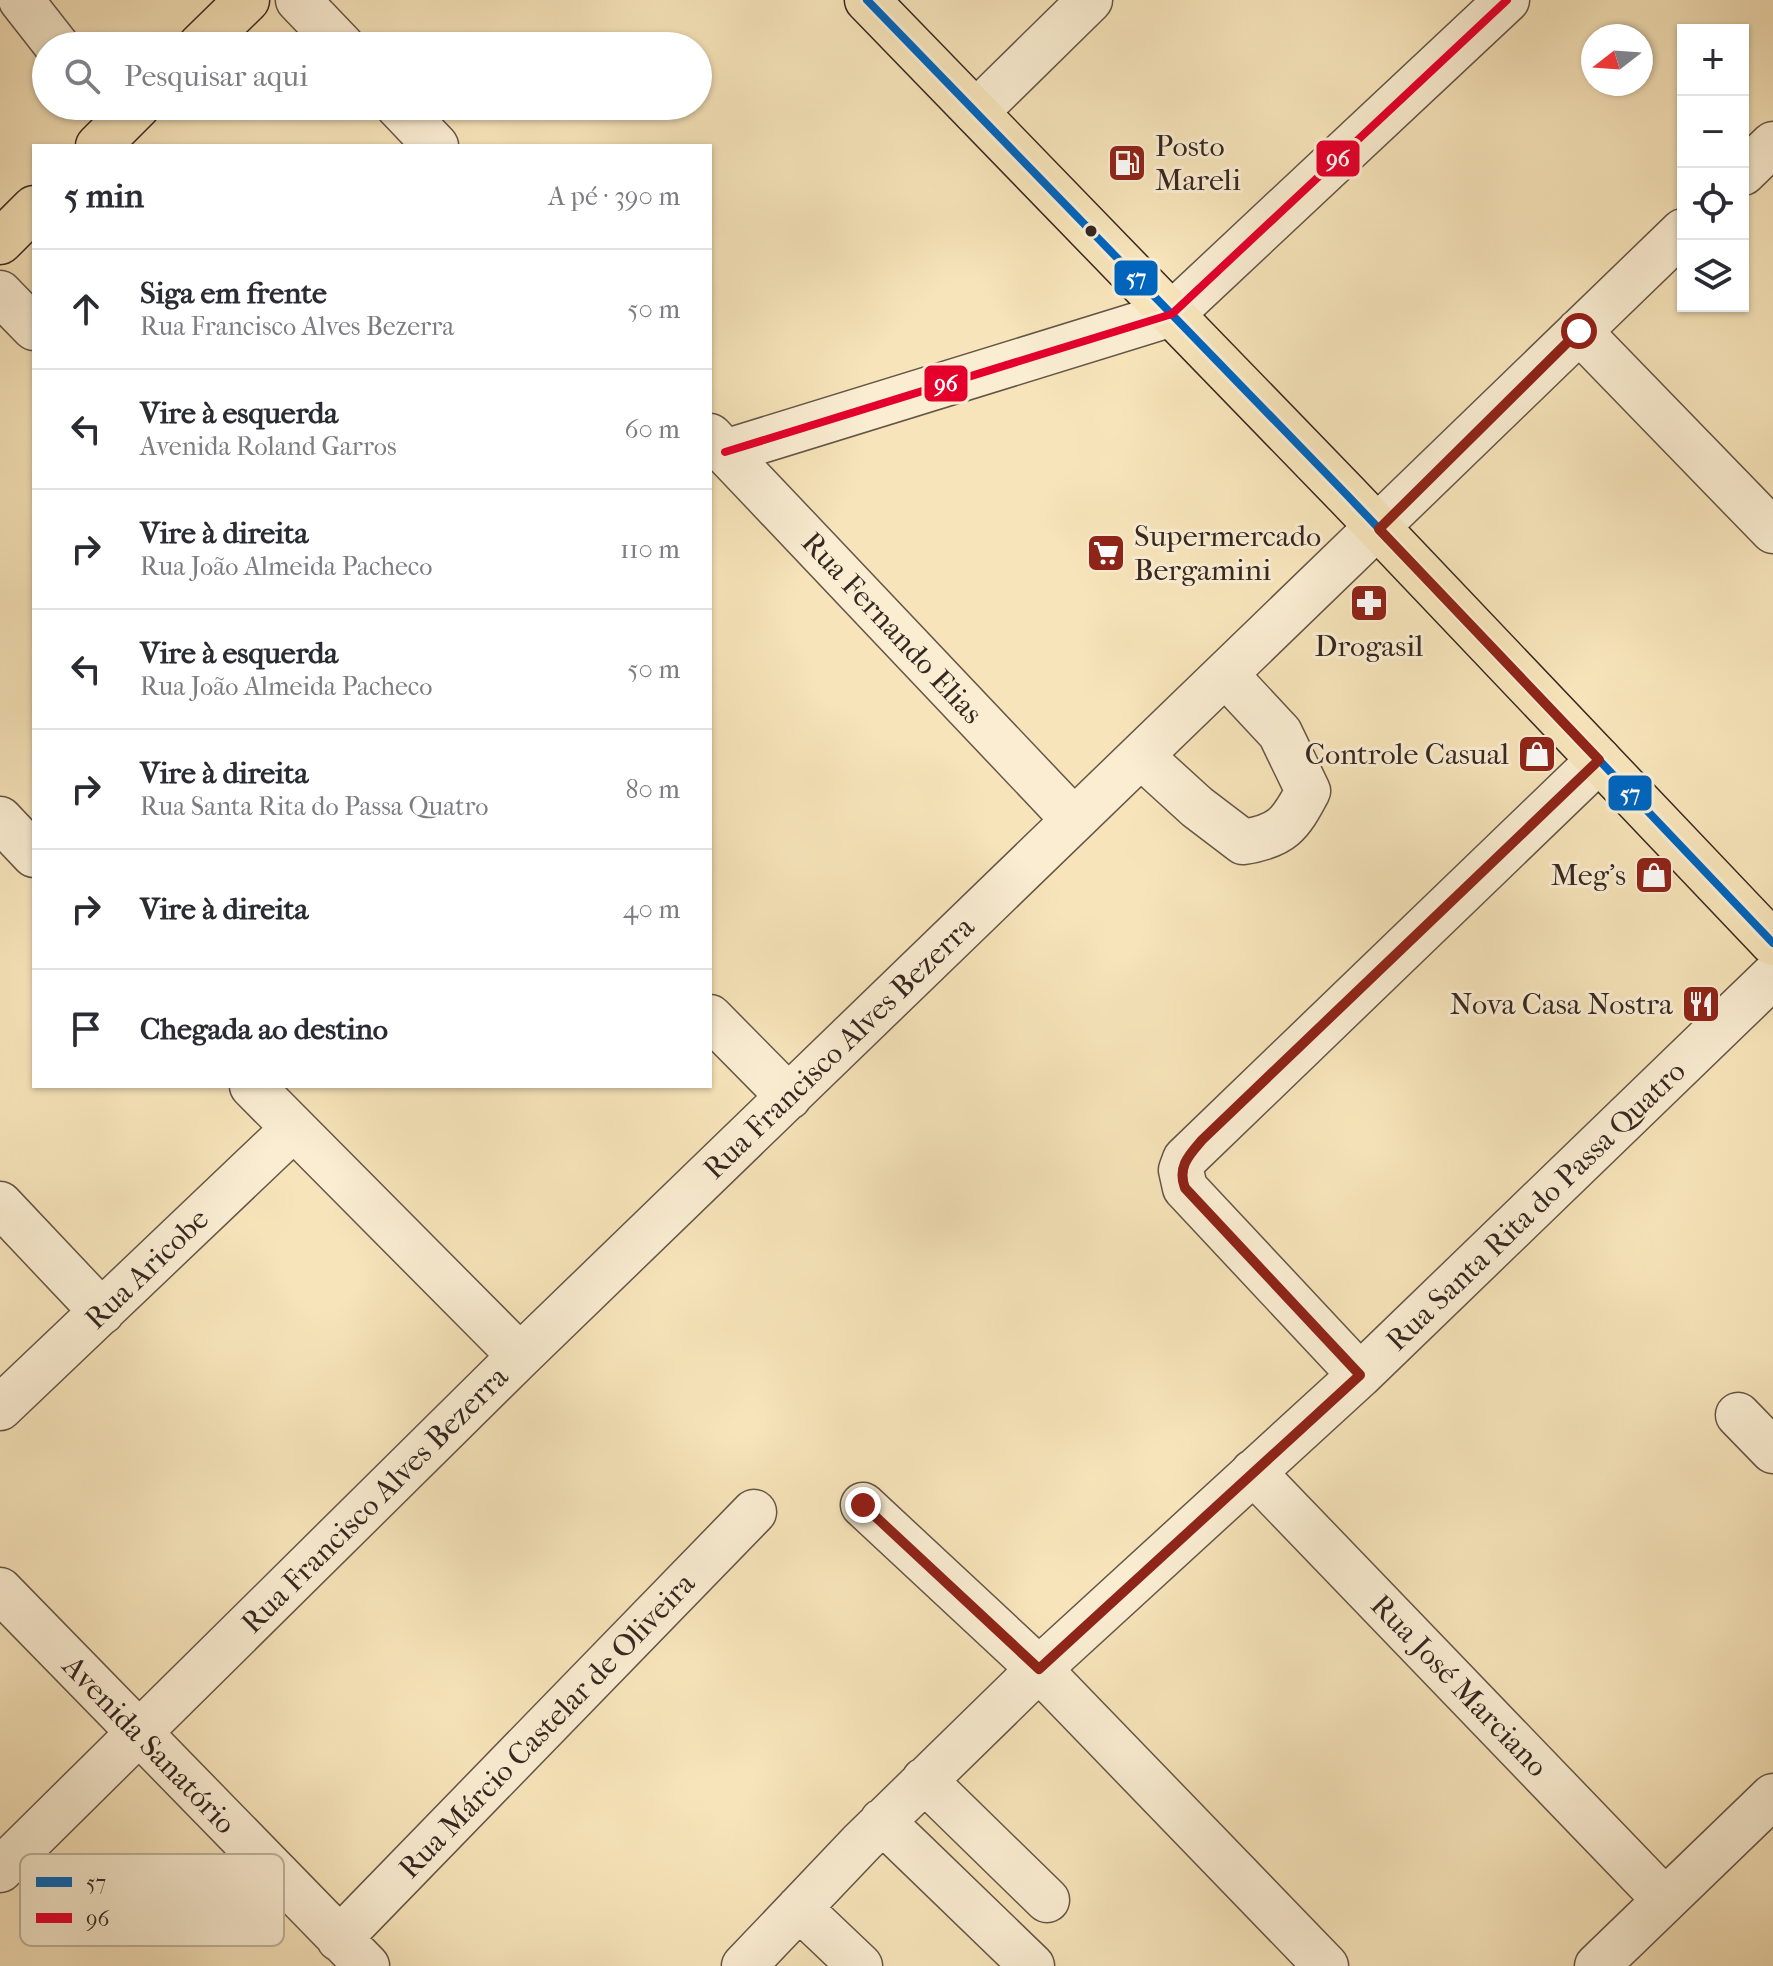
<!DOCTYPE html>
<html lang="pt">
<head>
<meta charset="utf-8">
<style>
  body { margin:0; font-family:"IM FELL French Canon",serif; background:#f2f2f3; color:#2b2b33 }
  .controls { position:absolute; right:24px; top:24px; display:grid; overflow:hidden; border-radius:0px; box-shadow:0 2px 6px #0004 }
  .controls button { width:72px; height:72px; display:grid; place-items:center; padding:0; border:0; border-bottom:2px solid #e1e1e2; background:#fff; color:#2b2b33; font:40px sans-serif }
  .compass { position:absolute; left:1581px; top:24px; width:72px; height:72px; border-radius:50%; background:#fff; box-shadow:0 2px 6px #0004; rotate:253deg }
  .stop { position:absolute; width:24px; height:24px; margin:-18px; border:6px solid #8f2418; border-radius:50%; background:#fff }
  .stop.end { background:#8f2418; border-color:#fff; box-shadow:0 2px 8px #0008 }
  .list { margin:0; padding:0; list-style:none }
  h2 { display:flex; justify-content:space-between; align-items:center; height:104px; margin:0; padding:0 32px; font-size:34px }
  h2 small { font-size:26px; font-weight:400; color:#7c7c81 }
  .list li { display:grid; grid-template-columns:52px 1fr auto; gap:24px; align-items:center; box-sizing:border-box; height:120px; padding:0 32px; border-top:2px solid #e1e1e2 }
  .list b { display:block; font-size:30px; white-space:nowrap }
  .list p { margin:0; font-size:26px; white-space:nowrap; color:#7c7c81 }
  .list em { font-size:26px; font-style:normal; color:#7c7c81 }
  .icon { flex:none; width:44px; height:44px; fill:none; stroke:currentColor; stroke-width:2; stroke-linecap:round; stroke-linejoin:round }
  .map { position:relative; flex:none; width:1773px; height:1966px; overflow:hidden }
  .search { position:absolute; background:#fff; box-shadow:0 2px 6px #0004; left:32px; top:32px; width:680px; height:88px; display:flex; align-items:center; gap:20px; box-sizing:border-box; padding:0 28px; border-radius:44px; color:#7c7c81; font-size:30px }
  .panel { position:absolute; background:#fff; box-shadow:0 2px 6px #0004; left:32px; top:144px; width:680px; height:944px; border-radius:0px }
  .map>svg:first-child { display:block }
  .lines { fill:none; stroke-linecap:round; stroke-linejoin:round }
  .minor-casing { stroke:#665647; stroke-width:47 }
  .major-casing { stroke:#352721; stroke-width:47 }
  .minor { stroke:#faedd2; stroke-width:44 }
  .major { stroke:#f7e4ba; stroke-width:44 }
  .bus-1-casing { stroke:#faedd2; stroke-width:14 }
  .bus-2-casing { stroke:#faedd2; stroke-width:14 }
  .bus-1 { stroke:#0065bd; stroke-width:8 }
  .bus-2 { stroke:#e4002b; stroke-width:8 }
  .route { stroke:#8f2418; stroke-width:10 }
  .bus-dot { fill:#352721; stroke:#faedd2; stroke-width:3 }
  .labels { text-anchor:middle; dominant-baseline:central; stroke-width:6; stroke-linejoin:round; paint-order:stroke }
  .poi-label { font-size:30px; fill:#352721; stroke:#faedd2; text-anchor:end }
  .street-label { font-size:30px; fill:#352721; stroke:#faedd2 }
  .key { fill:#faedd2; stroke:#bfb29d; stroke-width:2 }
  .key-label { font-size:22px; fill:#352721 }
  .line-badge { stroke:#faedd2; stroke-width:3 }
  .badge-label { font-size:22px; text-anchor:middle; font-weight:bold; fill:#fff }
</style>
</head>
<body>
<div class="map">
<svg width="1773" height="1966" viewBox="0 0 1773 1966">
  <rect width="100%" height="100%" fill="#f7e4ba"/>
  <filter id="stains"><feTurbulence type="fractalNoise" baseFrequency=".0025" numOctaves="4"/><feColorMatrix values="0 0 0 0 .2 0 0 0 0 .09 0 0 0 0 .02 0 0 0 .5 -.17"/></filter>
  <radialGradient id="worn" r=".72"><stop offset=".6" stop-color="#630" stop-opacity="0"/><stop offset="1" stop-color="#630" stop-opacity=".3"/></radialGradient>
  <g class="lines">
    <defs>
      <path id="minor" d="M21,0L57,46
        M298,0L342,46
        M398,106L436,146
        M976,112L1090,0
        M1743,173L1773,144
        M0,293L34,328
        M1579,331L1773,531
        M710,436L1074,820
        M725,452L1172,314L1507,0
        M1141,756L1197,807L1243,842C1282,836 1290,825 1308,791L1280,733L1226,675
        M0,819L34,855
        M710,1017L789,1097
        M252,1086L520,1356
        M0,1204L102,1312
        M1360,1375L1185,1188L1181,1170L1185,1159L1599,760
        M0,1408L293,1129
        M1738,1415L1773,1451
        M1253,1472L1665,1900
        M863,1505L1039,1669L1326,1966
        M0,1590L367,1966
        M924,1780L1047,1900
        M882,1821L1032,1966
        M0,1870L520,1356L1683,231
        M799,1908L860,1966
        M339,1939L754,1512
        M744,1966L862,1842L1039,1669L1360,1375L1773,976
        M1597,1966L1773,1796"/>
      <path id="major" d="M867,0L1347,495L1773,943
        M200,46L247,0
        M98,146L138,106
        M0,242L34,208"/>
    </defs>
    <use href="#minor" class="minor-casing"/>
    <use href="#major" class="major-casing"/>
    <use href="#minor" class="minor"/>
    <use href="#major" class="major"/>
    <defs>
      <path id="bus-1" d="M867,0L1347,495L1773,943"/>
      <path id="bus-2" d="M725,452L1172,314L1507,0"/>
    </defs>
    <use href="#bus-1" class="bus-1-casing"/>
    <use href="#bus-2" class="bus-2-casing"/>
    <use href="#bus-1" class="bus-1"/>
    <use href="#bus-2" class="bus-2"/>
  </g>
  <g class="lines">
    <path class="route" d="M863,1505L1039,1669L1360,1375L1185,1188C1177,1167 1189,1155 1202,1140L1599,760L1379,529L1579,331"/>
  </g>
  <defs>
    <symbol id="fuel-square" viewBox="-11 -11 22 22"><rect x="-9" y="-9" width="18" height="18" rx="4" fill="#8f2418" stroke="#faedd2"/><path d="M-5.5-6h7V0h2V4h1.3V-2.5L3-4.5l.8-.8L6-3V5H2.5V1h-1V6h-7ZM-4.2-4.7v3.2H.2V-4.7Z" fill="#fff"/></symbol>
    <symbol id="supermarket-square" viewBox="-11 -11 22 22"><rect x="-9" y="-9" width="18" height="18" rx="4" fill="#8f2418" stroke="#faedd2"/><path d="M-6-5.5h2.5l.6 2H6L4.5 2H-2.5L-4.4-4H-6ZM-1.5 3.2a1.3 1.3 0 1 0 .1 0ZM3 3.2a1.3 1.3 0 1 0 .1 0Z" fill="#fff"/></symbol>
    <symbol id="pharmacy-square" viewBox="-11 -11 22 22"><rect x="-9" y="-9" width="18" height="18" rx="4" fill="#8f2418" stroke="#faedd2"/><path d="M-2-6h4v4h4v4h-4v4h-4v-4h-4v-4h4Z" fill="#fff"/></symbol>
    <symbol id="shop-square" viewBox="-11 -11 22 22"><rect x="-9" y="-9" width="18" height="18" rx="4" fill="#8f2418" stroke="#faedd2"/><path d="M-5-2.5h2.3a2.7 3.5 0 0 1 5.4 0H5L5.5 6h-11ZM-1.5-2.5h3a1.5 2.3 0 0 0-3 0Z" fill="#fff"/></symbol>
    <symbol id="restaurant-square" viewBox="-11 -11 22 22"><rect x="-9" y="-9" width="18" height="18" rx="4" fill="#8f2418" stroke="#faedd2"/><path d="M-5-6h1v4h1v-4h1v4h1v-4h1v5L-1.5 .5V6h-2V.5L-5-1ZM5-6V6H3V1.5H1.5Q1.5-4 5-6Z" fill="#fff"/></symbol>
  </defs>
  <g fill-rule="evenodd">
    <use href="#fuel-square" x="1105" y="141" width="44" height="44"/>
    <use href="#supermarket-square" x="1084" y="531" width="44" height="44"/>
    <use href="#pharmacy-square" x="1347" y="581" width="44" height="44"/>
    <use href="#shop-square" x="1515" y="732" width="44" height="44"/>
    <use href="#shop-square" x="1632" y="853" width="44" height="44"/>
    <use href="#restaurant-square" x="1679" y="982" width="44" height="44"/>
  </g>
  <circle class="bus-dot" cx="1091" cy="231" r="7"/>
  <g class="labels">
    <g class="poi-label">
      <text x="1155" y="146" text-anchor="start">Posto<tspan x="1155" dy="34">Mareli</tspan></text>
      <text x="1134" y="536" text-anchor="start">Supermercado<tspan x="1134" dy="34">Bergamini</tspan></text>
      <text x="1369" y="646" text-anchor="middle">Drogasil</text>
      <text x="1509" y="754">Controle Casual</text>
      <text x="1626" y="875">Meg's</text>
      <text x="1673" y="1004">Nova Casa Nostra</text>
    </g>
    <g class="street-label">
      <text transform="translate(892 628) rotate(47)">Rua Fernando Elias</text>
      <text transform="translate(839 1048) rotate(-44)">Rua Francisco Alves Bezerra</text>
      <text transform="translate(1536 1206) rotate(-44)">Rua Santa Rita do Passa Quatro</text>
      <text transform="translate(147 1269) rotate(-44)">Rua Aricobe</text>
      <text transform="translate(375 1500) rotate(-45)">Rua Francisco Alves Bezerra</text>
      <text transform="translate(1459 1686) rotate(46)">Rua José Marciano</text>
      <text transform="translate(547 1726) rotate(-46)">Rua Márcio Castelar de Oliveira</text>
      <text transform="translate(149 1745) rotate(46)">Avenida Sanatório</text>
    </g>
  </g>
  <rect x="20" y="1854" width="264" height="92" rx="12" class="key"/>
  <rect x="36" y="1877" width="36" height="10" fill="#0065bd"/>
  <rect x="36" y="1913" width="36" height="10" fill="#e4002b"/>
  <g class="key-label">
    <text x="86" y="1890">57</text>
    <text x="86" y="1926">96</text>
  </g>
  <g class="line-badge">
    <rect x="1315" y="139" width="46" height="39" rx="8" fill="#e4002b"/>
    <rect x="1113" y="259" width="46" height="38" rx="8" fill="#0065bd"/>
    <rect x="923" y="364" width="46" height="39" rx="8" fill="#e4002b"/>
    <rect x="1607" y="774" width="46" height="38" rx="8" fill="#0065bd"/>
  </g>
  <g class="badge-label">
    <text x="1338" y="166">96</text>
    <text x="1136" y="285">57</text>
    <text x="946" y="391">96</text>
    <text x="1630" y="801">57</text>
  </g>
  <rect width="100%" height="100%" filter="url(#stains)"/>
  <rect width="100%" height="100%" fill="url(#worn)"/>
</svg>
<div class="controls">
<button>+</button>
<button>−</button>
<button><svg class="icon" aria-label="locate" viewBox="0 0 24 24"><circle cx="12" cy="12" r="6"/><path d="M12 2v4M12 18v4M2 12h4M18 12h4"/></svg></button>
<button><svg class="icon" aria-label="layers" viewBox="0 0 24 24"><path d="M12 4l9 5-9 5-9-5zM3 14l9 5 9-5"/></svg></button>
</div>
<svg class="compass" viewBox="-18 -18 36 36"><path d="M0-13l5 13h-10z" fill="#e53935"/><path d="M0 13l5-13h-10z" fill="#7c7c81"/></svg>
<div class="stop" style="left:1579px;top:331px"></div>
<div class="stop end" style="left:863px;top:1505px"></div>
<div class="search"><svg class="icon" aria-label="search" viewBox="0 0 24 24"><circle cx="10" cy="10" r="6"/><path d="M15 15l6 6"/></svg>Pesquisar aqui</div>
<section class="panel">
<h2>5 min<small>A pé · 390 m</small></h2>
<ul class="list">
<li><svg class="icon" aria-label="ahead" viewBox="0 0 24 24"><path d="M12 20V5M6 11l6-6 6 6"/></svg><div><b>Siga em frente</b><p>Rua Francisco Alves Bezerra</p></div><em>50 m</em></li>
<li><svg class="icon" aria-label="left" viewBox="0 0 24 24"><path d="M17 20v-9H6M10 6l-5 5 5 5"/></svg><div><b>Vire à esquerda</b><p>Avenida Roland Garros</p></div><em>60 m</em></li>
<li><svg class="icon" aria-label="right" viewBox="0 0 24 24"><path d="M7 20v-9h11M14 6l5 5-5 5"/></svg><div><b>Vire à direita</b><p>Rua João Almeida Pacheco</p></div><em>110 m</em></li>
<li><svg class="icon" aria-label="left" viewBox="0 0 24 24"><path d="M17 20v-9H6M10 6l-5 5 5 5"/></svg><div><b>Vire à esquerda</b><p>Rua João Almeida Pacheco</p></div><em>50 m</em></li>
<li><svg class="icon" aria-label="right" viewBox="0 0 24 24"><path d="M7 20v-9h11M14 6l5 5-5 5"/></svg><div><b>Vire à direita</b><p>Rua Santa Rita do Passa Quatro</p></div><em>80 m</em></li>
<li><svg class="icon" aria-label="right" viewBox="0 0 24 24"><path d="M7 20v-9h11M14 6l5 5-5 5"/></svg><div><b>Vire à direita</b></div><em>40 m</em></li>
<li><svg class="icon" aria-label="arrive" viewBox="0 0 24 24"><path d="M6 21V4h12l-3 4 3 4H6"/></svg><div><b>Chegada ao destino</b></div></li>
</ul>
</section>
</div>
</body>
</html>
